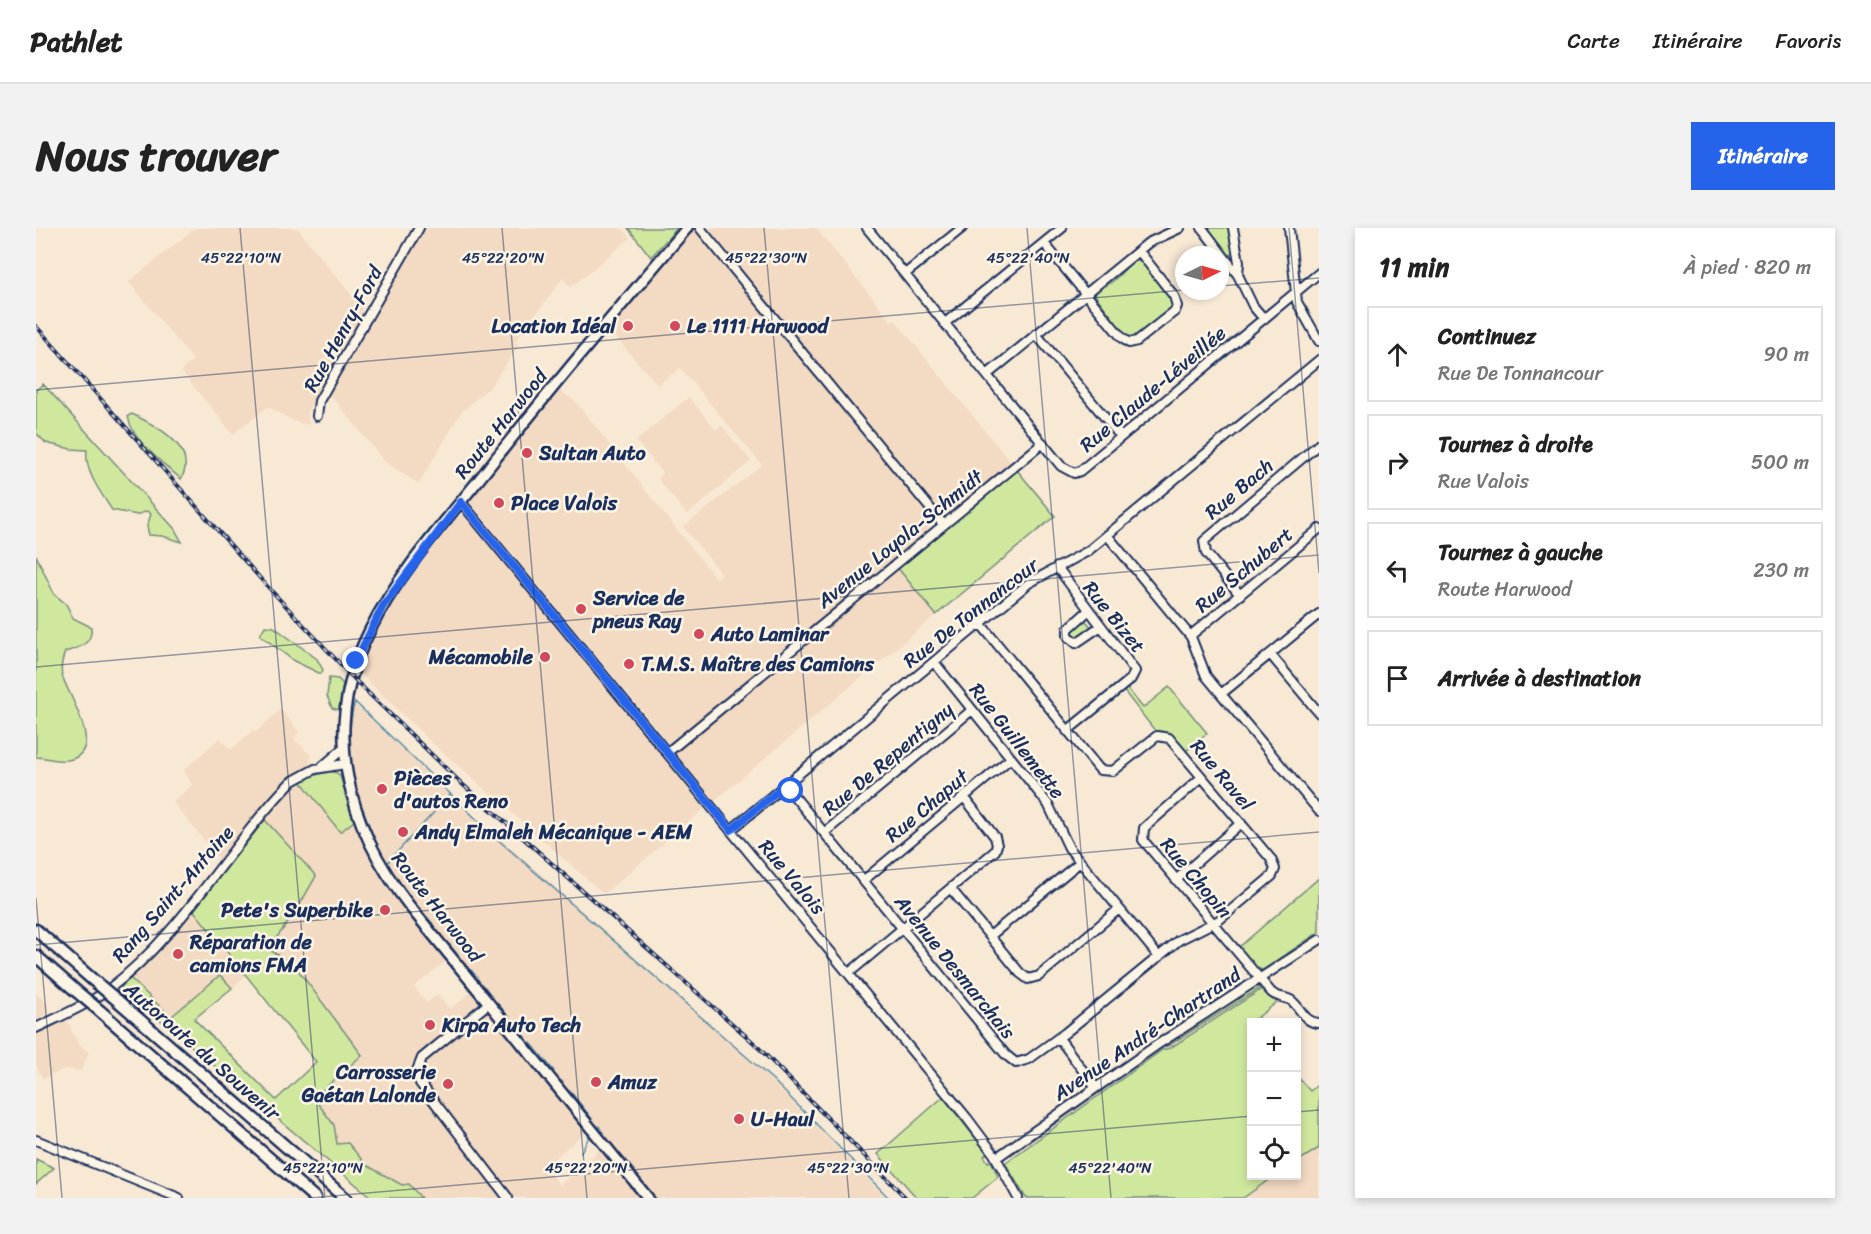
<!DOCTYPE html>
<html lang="fr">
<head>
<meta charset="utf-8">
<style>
  body { margin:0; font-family:Sriracha,sans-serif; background:#f2f2f2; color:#222 }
  .controls { position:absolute; right:18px; bottom:18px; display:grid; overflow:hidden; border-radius:0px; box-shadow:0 3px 9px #0003 }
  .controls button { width:54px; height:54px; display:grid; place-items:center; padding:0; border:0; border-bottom:2px solid #e0e0e0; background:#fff; color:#222; font:30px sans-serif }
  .compass { position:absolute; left:1139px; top:18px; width:54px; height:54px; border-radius:50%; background:#fff; box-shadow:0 3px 9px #0003; rotate:85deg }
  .stop { position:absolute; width:18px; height:18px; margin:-14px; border:4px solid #2563eb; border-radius:50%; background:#fff }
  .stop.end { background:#2563eb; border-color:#fff; box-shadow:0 2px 6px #0008 }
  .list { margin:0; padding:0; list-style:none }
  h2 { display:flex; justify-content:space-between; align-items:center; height:78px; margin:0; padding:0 24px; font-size:26px }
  h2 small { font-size:20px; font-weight:400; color:#767676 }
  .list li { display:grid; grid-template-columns:39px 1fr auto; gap:18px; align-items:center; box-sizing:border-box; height:96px; margin:0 12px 12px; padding:0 12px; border:2px solid #e0e0e0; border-radius:0px }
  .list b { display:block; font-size:22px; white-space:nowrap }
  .list p { margin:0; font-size:20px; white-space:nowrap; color:#767676 }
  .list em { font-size:20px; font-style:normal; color:#767676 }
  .icon { flex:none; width:33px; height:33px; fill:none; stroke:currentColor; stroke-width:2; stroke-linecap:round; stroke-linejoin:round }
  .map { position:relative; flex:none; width:1283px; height:970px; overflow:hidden; border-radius:0px }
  header { display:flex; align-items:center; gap:36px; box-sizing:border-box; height:84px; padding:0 30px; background:#fff; border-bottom:2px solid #e0e0e0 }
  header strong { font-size:28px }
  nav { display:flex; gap:33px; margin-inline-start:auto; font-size:21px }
  .intro { display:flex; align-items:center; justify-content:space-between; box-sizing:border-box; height:144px; padding:0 36px }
  h1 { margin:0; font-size:42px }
  .button { padding:15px 27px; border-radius:0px; background:#2563eb; color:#fff; font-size:21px; font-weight:700 }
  main { display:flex; gap:36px; padding:0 36px }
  aside { flex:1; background:#fff; border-radius:0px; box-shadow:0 3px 9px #0003 }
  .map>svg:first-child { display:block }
  .built { fill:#f3dac2 }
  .green { fill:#d0e89e; stroke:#768c7e; stroke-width:1.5 }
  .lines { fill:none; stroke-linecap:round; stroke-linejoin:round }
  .stream { stroke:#568da7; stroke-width:1.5 }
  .minor-casing { stroke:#1b2f5e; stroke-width:12 }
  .major-casing { stroke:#1b2f5e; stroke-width:14 }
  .highway-casing { stroke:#1b2f5e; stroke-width:15 }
  .minor { stroke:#fcf5e5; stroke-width:8 }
  .major { stroke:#fcf5e5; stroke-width:9 }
  .highway { stroke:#fcf5e5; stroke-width:10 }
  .rail-casing { stroke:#1b2f5e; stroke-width:4 }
  .rail { stroke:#fcf5e5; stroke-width:1.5; stroke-dasharray:4.5; stroke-linecap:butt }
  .highway-bridge-casing { stroke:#1b2f5e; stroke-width:15; stroke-linecap:butt }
  .highway-bridge { stroke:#fcf5e5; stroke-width:10 }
  .route { stroke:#2563eb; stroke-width:8 }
  .ticks { fill:none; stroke:#1b2f5e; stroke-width:1.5; stroke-opacity:0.45 }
  .poi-dot { fill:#d1495b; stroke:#fcf5e5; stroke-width:2 }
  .labels { text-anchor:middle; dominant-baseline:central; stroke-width:5; stroke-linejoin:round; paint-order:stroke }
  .poi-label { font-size:20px; font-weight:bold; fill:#1b2f5e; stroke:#fcf5e5; text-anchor:start }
  .street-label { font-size:20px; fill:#1b2f5e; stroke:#fcf5e5 }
  .ticks-label { font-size:15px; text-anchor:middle; fill:#1b2f5e; stroke:#fcf5e5; stroke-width:5; stroke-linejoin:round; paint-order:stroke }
</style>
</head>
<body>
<header>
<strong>Pathlet</strong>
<nav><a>Carte</a><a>Itinéraire</a><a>Favoris</a></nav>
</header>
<div class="intro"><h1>Nous trouver</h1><a class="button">Itinéraire</a></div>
<main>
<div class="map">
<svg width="1283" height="970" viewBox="0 0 1283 970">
  <rect width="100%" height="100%" fill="#f8e9d5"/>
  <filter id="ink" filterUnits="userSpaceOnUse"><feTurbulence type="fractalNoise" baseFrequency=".0167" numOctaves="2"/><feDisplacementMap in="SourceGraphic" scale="12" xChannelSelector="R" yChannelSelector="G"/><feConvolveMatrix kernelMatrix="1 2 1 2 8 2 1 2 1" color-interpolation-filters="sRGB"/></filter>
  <g filter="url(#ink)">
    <path class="built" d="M159,0H261L326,80L327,87L271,184L273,197L260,194L232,179L197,206L145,143L157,132L93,54Z
      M389,0H586L594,10L535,59L527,50L479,114L483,117L454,159L425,184L383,256L349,234L293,165Z
      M669,0H780L856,94L859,92L976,236L912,286L902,284Z
      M656,3L665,7L893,286L896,294L891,304L633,516L434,274L438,265L518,164L524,163L539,173L680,351L686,346L647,299L726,237L644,140L622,157L571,100Z
      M653,169L680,202L686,198L715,233L651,287L622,251L627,245L600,213Z
      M428,286L670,579L568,666L396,515L322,443L331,418L355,375L419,289Z
      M861,339L900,387L678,573L641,528L642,521Z
      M315,476L320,477L411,564L719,835L850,970H618L361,654L329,598L316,551L313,507Z
      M245,481L263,504L258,511L275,527L274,537L250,553L184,632L137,574L156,557L148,542L184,510L195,522L217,502L219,505Z
      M264,552L304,604L318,593L339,638L412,731L378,759L391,775L401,767L414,781L438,762L443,770L441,778L380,830L375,845L386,865L467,970H385L373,956L366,957L330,937L313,915L301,916L298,897L278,870L325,827L259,738L232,721L259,685L279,649L229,592Z
      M158,679L161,687L210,747L196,760L183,747L135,789L94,750Z
      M0,766L12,776V790L0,796Z
      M452,783L552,902L509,939L524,957L566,920L607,970H477L383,845L387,834Z
      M30,792L43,817L53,824L45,843L29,841L7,851L0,837V806Z
      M1283,920V970H1207L1238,948H1260L1261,934Z"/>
    <path class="green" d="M592,0H641L615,29Z
      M1171,0H1193L1198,26L1193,27Z
      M1098,32C1109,32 1135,67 1137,78L1095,111L1091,109L1059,67C1062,59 1067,60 1073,56C1083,49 1089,40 1098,32Z
      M7,156L138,300L146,314L126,308L113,307L111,298L115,286L111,283L101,287L76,282C65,265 48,243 51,222L35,221L10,215L0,205V162Z
      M96,186C119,197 163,219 145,251C127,235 95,212 92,188Z
      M981,242L1019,288L900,387L861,339Z
      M0,327L18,366L30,376L37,390L55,399C57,416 43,420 29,424C26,432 24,439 26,447C31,466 72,524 32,532C20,534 11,529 0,529Z
      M1049,392L1056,400L1041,411L1035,406L1036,403Z
      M229,398L238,399L281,431L287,442L285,446L258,433L224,407Z
      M293,450L302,451L307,456L303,482L296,480L291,468Z
      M1133,459L1171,505L1150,523C1142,513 1135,501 1120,504L1087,462L1091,460L1107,480Z
      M293,543L301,545L304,548L318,593L304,604L264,552Z
      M229,592L280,648L259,685L232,721L259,738L326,827L278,870L298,897L301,916L312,915L330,937L366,957L373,956L385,970H336L85,759L94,750L135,789L184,747L196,760L158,791L240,872L280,834L158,683L161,676Z
      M1283,650V704L1227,742L1219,740L1202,720Z
      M1217,758L1224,760L1132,818L1125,819Z
      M1226,761L1241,774L1216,794V948H1238L1207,970H990L969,935L1126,822L1134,820Z
      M1260,847L1274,863L1283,856V920L1261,934Z
      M1081,848L1075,856L975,927L974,925Z
      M907,869L951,925L948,928L952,934L955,933L962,949L936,970H881L842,926Z
      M0,931L18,940L0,956Z"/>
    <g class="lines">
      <path class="stream" d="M320,561C314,534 310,502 319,474L460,610L736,851L853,970
        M323,571L343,623
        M350,636L414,567
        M353,640L370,663
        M380,676L397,696
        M413,716L421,726
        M435,742L441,749
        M449,759L454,766
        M463,777L485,803
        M495,815L518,843
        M524,852L527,854
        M534,863L556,891
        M563,898L567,905
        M545,924L553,909"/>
      <defs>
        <path id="minor" d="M664,0L907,296
          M831,0L1025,238L1038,245L1044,243L1283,45
          M1166,0L1202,47L1217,78L1228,91
          M1197,0L1203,34L1202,47
          M1253,0L1261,74L1283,113
          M1008,15L1086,110L1093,115L1101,113L1139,83L1141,78L1138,68L1103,23
          M869,46L926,0
          M909,95L1026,0
          M1000,106L1085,209
          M952,146L1112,15L1144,0
          M281,188L283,173L296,150L383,0
          M425,274L931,890L958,926L982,970
          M1071,307L1155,409L1170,448L1283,583
          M1021,339L1099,443L1095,451L1031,503
          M1204,367L1170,325L1168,313L1283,216
          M1052,383L1032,401V408L1040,415L1065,398
          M1154,408L1283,301
          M1234,426L1283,485
          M898,434L1012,576L1033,620L1123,729
          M1185,466L1283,386
          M632,524L1007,215
          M287,538L308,520
          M1166,549L1108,600L1107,612L1235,764C1242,771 1251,768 1257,774C1266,782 1269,795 1283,795
          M749,557L970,827L980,835L993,831L1029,805L1143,712L1183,692L1236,648L1239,641L1235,631L1133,510L1121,508L1077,543L1064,542L944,395
          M695,602L993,355L1052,323L1283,132
          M788,605L936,482
          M828,652L975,530
          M1140,652L1205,595
          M915,661L984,745L992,751L1003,748L1083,681
          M954,708L1044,634
          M813,745L959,623L961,617L959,609L928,569
          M453,775L386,830L380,845L384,855L472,970
          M0,800C25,788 51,777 73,761C147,705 192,619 255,554L279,541L309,536
          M1023,810L1059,859
          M0,912L143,970
          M960,930L1121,817L1283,712"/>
        <path id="major" d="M612,970L375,680C310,597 284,500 334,402C362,345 409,294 449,244C514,161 582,81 651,0"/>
        <path id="highway" d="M0,702L57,752
          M0,728L40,763
          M81,772L309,970
          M64,783L279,970"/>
      </defs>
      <use href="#minor" class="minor-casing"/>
      <use href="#major" class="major-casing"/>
      <use href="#highway" class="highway-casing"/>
      <use href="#minor" class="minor"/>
      <use href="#major" class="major"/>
      <use href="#highway" class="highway"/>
      <defs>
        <path id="rail" d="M0,98L231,358L323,456L425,555L718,815L870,970"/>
      </defs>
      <use href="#rail" class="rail-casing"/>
      <use href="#rail" class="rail"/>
      <defs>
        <path id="highway-bridge" d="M57,752L81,772
          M40,763L64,783"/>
      </defs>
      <use href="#highway-bridge" class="highway-bridge-casing"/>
      <use href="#highway-bridge" class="highway-bridge"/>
    </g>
  </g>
  <g class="lines" filter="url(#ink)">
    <path class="route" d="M320,433L347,378L425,274L695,602L749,557L755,563"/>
  </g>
  <path class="ticks" d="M204,0L289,970M466,0L551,970M728,0L813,970M991,0L1075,970M1253,0L1283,345M1184,58L1283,50M0,162L1148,62M0,439L1283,327M0,670L26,970M0,717L1283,604M1260,884L1283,882M274,970L1216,888"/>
  <g class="poi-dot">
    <circle cx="592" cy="98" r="6"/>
    <circle cx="639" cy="98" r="6"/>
    <circle cx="491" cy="225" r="6"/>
    <circle cx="463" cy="275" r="6"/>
    <circle cx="545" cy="381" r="6"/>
    <circle cx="663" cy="406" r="6"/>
    <circle cx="509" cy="429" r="6"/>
    <circle cx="593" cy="436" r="6"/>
    <circle cx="346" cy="561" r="6"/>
    <circle cx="367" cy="604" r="6"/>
    <circle cx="349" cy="682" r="6"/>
    <circle cx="142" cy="726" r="6"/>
    <circle cx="394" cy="797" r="6"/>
    <circle cx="560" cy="854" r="6"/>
    <circle cx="412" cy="856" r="6"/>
    <circle cx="703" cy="891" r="6"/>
  </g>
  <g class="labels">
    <g class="poi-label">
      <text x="580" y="98" text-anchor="end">Location Idéal</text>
      <text x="651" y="98">Le 1111 Harwood</text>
      <text x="503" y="225">Sultan Auto</text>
      <text x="475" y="275">Place Valois</text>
      <text x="557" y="370">Service de<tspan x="557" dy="23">pneus Ray</tspan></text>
      <text x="675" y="406">Auto Laminar</text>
      <text x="497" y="429" text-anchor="end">Mécamobile</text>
      <text x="605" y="436">T.M.S. Maître des Camions</text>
      <text x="358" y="550">Pièces<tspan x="358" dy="23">d'autos Reno</tspan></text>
      <text x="379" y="604">Andy Elmaleh Mécanique - AEM</text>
      <text x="337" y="682" text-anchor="end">Pete's Superbike</text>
      <text x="154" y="714">Réparation de<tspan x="154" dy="23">camions FMA</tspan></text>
      <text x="406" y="797">Kirpa Auto Tech</text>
      <text x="400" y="844" text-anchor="end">Carrosserie<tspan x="400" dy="23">Gaétan Lalonde</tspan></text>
      <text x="572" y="854">Amuz</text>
      <text x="715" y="891">U-Haul</text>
    </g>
    <g class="street-label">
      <text transform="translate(307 101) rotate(-61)">Rue Henry-Ford</text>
      <text transform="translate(1117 161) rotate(-40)">Rue Claude-Léveillée</text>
      <text transform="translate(465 196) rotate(-51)">Route Harwood</text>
      <text transform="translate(1203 261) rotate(-40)">Rue Bach</text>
      <text transform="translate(864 311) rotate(-39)">Avenue Loyola-Schmidt</text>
      <text transform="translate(1208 342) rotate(-40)">Rue Schubert</text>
      <text transform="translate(935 385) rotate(-38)">Rue De Tonnancour</text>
      <text transform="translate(1078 389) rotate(51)">Rue Bizet</text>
      <text transform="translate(981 513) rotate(52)">Rue Guillemette</text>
      <text transform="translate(852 531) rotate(-40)">Rue De Repentigny</text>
      <text transform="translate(1186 547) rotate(50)">Rue Ravel</text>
      <text transform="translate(891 578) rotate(-40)">Rue Chaput</text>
      <text transform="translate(756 649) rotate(50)">Rue Valois</text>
      <text transform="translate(1160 650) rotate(50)">Rue Chopin</text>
      <text transform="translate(137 666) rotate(-49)">Rang Saint-Antoine</text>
      <text transform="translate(401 679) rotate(52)">Route Harwood</text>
      <text transform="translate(919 739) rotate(51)">Avenue Desmarchais</text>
      <text transform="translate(1111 806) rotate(-34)">Avenue André-Chartrand</text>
      <text transform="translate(166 823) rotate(41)">Autoroute du Souvenir</text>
    </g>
  </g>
  <g class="ticks-label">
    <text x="205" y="35">45°22'10"N</text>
    <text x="467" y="35">45°22'20"N</text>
    <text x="730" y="35">45°22'30"N</text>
    <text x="992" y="35">45°22'40"N</text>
    <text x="287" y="945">45°22'10"N</text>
    <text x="550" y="945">45°22'20"N</text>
    <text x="812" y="945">45°22'30"N</text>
    <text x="1074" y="945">45°22'40"N</text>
  </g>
</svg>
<div class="controls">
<button>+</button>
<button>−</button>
<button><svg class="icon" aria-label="locate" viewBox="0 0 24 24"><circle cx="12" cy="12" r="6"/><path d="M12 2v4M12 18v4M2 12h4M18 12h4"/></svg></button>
</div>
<svg class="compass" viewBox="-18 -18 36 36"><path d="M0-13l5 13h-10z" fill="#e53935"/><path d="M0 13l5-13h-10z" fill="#767676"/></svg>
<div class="stop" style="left:755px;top:563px"></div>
<div class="stop end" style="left:320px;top:433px"></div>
</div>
<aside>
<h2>11 min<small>À pied · 820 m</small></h2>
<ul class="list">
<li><svg class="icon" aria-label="ahead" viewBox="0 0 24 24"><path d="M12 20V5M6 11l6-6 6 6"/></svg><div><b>Continuez</b><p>Rue De Tonnancour</p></div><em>90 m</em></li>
<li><svg class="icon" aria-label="right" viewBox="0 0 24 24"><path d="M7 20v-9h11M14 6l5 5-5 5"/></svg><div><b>Tournez à droite</b><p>Rue Valois</p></div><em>500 m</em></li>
<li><svg class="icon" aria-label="left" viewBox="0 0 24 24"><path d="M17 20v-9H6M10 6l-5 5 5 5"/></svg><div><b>Tournez à gauche</b><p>Route Harwood</p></div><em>230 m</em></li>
<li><svg class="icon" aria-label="arrive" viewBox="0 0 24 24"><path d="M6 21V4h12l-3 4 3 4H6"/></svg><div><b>Arrivée à destination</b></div></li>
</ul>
</aside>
</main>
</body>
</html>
